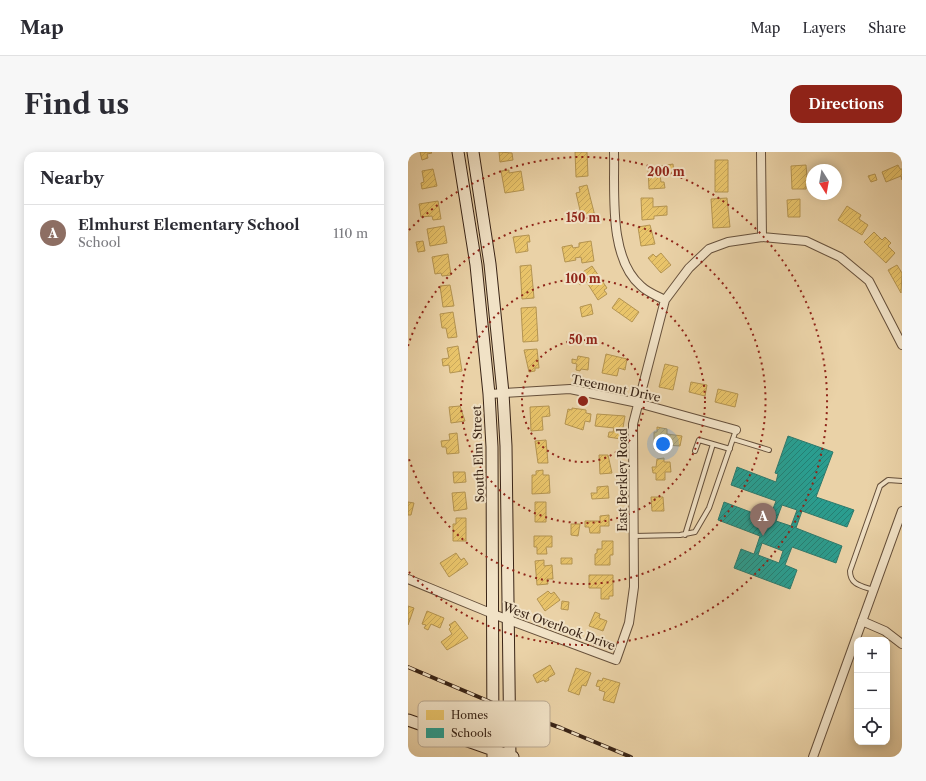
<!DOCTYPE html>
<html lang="en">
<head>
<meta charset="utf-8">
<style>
  body { margin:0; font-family:"Libre Caslon Text",serif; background:#f7f7f7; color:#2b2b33 }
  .controls { position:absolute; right:12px; bottom:12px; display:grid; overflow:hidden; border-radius:8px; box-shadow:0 2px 10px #0003 }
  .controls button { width:36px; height:36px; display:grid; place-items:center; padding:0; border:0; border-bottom:1px solid #e1e1e2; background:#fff; color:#2b2b33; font:20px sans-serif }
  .compass { position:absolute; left:398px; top:12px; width:36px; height:36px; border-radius:50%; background:#fff; box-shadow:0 2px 10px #0003; rotate:169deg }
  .you { position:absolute; left:255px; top:292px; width:14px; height:14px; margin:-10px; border:3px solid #fff; border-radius:50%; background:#1a73e8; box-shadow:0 0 0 6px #1a73e833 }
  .badge { display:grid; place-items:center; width:26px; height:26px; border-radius:50%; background:#8f2418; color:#fff; font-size:13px; font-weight:700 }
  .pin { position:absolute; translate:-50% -33px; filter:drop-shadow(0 1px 2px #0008) }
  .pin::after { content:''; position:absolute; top:21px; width:14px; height:12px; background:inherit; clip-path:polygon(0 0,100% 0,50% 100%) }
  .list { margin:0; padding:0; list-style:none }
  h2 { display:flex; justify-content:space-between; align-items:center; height:52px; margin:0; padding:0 16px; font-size:17px }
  h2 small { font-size:13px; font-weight:400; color:#7c7c81 }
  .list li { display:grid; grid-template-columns:26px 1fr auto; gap:12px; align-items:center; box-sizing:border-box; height:56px; padding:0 16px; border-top:1px solid #e1e1e2 }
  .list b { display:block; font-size:15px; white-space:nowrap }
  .list p { margin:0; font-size:13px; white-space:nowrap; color:#7c7c81 }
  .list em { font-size:13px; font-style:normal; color:#7c7c81 }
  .icon { flex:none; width:22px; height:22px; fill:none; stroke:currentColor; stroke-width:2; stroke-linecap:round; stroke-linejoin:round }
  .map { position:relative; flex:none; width:494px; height:605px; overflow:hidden; border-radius:12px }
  header { display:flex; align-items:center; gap:24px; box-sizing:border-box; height:56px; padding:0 20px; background:#fff; border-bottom:1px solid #e1e1e2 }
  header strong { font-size:19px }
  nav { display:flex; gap:22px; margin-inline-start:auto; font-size:14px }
  .intro { display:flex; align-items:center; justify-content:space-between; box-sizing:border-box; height:96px; padding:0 24px }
  h1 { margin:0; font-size:28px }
  .button { padding:10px 18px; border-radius:12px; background:#8f2418; color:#fff; font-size:14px; font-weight:700 }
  main { display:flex; gap:24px; padding:0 24px }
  aside { flex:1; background:#fff; border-radius:12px; box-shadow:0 2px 10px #0003 }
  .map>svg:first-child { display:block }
  .homes { fill:url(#homes-hatch); stroke:#b49451 }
  .schools { fill:url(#schools-hatch); stroke:#2f796b; fill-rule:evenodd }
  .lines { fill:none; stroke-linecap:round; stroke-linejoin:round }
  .lane-casing { stroke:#66503b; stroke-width:6 }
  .street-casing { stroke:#66503b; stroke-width:10 }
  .secondary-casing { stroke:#3a2517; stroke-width:13 }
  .lane { stroke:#f1e2c6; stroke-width:4 }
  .street { stroke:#f1e2c6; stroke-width:8 }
  .secondary { stroke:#f1e2c6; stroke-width:11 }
  .rail-casing { stroke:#3a2517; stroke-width:4 }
  .rail { stroke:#f1e2c6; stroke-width:2.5; stroke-dasharray:8; stroke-linecap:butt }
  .ring { fill:none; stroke:#8f2418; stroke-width:2; stroke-dasharray:2 4 }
  .labels { text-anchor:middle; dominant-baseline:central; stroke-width:4; stroke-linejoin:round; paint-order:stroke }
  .street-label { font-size:12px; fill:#3a2517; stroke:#f1e2c6 }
  .key { fill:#f1e2c6; stroke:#baa992; stroke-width:1 }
  .key-label { font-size:11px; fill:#3a2517 }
  .centre { fill:#8f2418; stroke:#f1e2c6; stroke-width:2 }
  .ring-label { font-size:12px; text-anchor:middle; font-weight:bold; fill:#8f2418; stroke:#f1e2c6; stroke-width:4; stroke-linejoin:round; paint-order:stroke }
</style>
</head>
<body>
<header>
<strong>Map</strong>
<nav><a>Map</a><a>Layers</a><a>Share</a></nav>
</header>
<div class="intro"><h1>Find us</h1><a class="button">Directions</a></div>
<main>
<aside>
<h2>Nearby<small></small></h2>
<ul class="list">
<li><span class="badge" style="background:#8d6e63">A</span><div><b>Elmhurst Elementary School</b><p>School</p></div><em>110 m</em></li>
</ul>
</aside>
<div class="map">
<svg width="494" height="605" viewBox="0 0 494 605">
  <defs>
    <pattern id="homes-hatch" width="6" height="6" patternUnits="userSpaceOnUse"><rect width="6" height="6" fill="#e9c46a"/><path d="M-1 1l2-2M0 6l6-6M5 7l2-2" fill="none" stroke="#c9a85b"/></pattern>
    <pattern id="schools-hatch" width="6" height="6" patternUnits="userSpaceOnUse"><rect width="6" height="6" fill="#2a9d8f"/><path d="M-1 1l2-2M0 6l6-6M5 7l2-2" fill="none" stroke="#258074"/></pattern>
  </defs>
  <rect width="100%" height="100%" fill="#ead2a7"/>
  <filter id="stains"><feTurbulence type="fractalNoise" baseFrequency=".005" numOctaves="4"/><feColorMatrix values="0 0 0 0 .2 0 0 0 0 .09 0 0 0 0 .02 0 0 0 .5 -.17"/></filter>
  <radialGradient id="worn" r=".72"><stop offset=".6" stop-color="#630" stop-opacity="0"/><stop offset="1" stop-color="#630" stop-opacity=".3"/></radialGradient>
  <path class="homes" d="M12,0H23L24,1L19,2L20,6L14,8Z
    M91,0L104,1L105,8L92,10Z
    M167,0H179L180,24L168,25Z
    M307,8H320V40H307Z
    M265,12L266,21L252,22L253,30H256L257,36L241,37L240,16Z
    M398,13L399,25H404V32H398V37H384L383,14Z
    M490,13L492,17H494V28L493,24L478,30L474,20Z
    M25,17L29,34L14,37L13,31L16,30L14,19Z
    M101,18V21L113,19L116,38L97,41L93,19Z
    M467,22L469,28L463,30L460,24Z
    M179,33L187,64L174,67L168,41L172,40L171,35Z
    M233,46H245V55L259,54V63L246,64V67L234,68Z
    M319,46L322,75L305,76L303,47Z
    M392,47V65H380L379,48Z
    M30,49L33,67L25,68L24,64L13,65L11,52Z
    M439,54L453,63L451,67L460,73L454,83L430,68Z
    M242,73L247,92L233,94L230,75Z
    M36,74L39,91L22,94L19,77Z
    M466,80L474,88L477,85L483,91L480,94L487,101L478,111L456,90Z
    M121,83L122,90H119L120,99L108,101L105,85Z
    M15,89L17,99L10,100L8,90Z
    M183,89L186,109L174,111L173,105L167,106L168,108L157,110L154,95L164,93L165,96L171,95V91Z
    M253,101L263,113L253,121L240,106L245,102L248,105Z
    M40,102L43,123L34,124L33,121L27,122L24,105Z
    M123,113L126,146L114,147L112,114Z
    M489,113L494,121L493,141L480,118Z
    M184,114L199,136L196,138L199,142L190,148L178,129L172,133L167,125Z
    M42,133L46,154L35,155L32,134Z
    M211,146L231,160L224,170L204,156Z
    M183,152L185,162L174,165L172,155Z
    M128,155L130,189L115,190L113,156Z
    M45,160L49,185L40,186L38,176H34L32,162Z
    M50,194L54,219L42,221L41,213L35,214L34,207L41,206L39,196Z
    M129,197L131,216H127V219L121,220L116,198Z
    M198,202L219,207L217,218L211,216L209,224L194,221Z
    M170,204L181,206L180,218L173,217L172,219L168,218L169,212L164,211V207L169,208Z
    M257,212L270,215L265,238L251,235Z
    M283,230L299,233L297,244L281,240Z
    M310,237L330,242L327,255L307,250Z
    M52,254L57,269L43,271L41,255Z
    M141,254L142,264L134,265L135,278L123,279L122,255Z
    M164,256L178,258V261L183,262L182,270L177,269L175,278L157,272L160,257L164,258Z
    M189,262L217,264L213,287L200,285L201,280H205L206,276L187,274Z
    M249,275L259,277V282L274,284L272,294L258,293L257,299L246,297V280H249Z
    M49,281L51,301L39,302L38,295H34L33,289L42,288L41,282Z
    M138,288L140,311H130L127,289Z
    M191,303H200L204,321L192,322Z
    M256,306V310H262L263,320H257V328H248V321H245L244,315H248L249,307Z
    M135,318V323H141L142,341L124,342V323H128V319Z
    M45,320H57L58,330L46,331Z
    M200,334L201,346L184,347L183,341H189V335Z
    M57,340L59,357L46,359L44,341Z
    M243,345H255L256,359H244Z
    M0,350L6,351L3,363H0Z
    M127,350H138V370H127Z
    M201,363V374H192V381H182L181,375H177V369H192V364Z
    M48,366H58V389H45V372H48Z
    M163,372H172L170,384L163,383Z
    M126,384H144V395H138L139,402H129V395H126Z
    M194,389H205V403H202V413H187V402L189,401V397H194Z
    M48,401L53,408L56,406L60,412L41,425L32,411Z
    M153,406H164V412H153Z
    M136,408V414L144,413L145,427H139L140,432L129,433L127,409Z
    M181,423H205V444H201V447H193V436H181Z
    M140,439L143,442L146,440L152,448L137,459L129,447Z
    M154,449L161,450L160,458L153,457Z
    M0,454L6,456L0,473Z
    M19,459L36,466L32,476L23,472L20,478L16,476L18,473L14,472Z
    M187,460L192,462L191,466L199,469L195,479L181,474Z
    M47,469L60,486L39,498L33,490L44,482L41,477L43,475L41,473Z
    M142,513L147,522L140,526L141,528L137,530L136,528L129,531L125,523Z
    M168,516L183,521L178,534L174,533L171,543L160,539Z
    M195,526L212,531L206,551L195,548L197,540L191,538L192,535L188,534L190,528L194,529Z"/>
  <path class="schools" d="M380,284L425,300L408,345L446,358L439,375L394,359L388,376L434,394L428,411L384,395L377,413L389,418L382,437L326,416L333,397L346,402L352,384L310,368L316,350L361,367L368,349L323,333L329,315L368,330L370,322L367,321ZM374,353L389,358L383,374L368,369ZM354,391L375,399L371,411L350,403Z"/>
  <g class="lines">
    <defs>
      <path id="lane" d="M325,287L361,298
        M287,299L291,288L322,297
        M277,383L305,292
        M226,384L272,383L287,380L301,356L328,278
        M465,438C454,434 442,433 442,419L472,334L480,328L494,329"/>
      <path id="street" d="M206,0C207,39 200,106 233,134C239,140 249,144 257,148
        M353,0L354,85
        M81,242L162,237L230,251L328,278
        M0,427L85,462L208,508L221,471L226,435L225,272L257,148L281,116L301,97L320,90L354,85L398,89L432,105L461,129L494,193
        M454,469L477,479L494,492
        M405,605L494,359"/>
      <path id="secondary" d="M50,0L68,113L81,242L84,295L85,605
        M65,0L82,112L95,241L98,294L102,605
        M0,568L105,605"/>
    </defs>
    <use href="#lane" class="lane-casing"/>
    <use href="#street" class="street-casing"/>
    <use href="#secondary" class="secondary-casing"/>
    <use href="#lane" class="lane"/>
    <use href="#street" class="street"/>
    <use href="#secondary" class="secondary"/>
    <defs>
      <path id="rail" d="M0,515L85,551L153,576L223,605"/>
    </defs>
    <use href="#rail" class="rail-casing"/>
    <use href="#rail" class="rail"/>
  </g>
  <g class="ring">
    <circle cx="175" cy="249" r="61"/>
    <circle cx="175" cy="249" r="122"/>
    <path d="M0 194A183 183 0 1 1 0 304"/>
    <path d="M1 78A244 244 0 1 1 1 420"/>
  </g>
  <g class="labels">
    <g class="street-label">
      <text transform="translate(208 236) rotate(12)">Treemont Drive</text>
      <text transform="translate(70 302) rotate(-92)">South Elm Street</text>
      <text transform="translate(214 328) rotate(-90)">East Berkley Road</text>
      <text transform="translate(151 474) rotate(20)">West Overlook Drive</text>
    </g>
  </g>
  <rect x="10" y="549" width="132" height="46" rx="6" class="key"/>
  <rect x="18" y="558" width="18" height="10" fill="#e9c46a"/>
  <rect x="18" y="576" width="18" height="10" fill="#2a9d8f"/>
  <g class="key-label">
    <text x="43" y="567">Homes</text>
    <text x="43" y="585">Schools</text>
  </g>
  <circle cx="175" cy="249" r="6" class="centre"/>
  <g class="ring-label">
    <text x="258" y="24">200 m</text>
    <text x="175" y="70">150 m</text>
    <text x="175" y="131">100 m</text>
    <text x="175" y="192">50 m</text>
  </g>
  <rect width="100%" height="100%" filter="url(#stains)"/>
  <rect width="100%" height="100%" fill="url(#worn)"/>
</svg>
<div class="controls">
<button>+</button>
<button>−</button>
<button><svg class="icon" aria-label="locate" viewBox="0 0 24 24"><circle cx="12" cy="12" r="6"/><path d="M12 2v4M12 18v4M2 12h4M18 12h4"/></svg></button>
</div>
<svg class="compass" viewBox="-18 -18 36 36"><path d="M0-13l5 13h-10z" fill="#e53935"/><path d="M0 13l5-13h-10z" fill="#7c7c81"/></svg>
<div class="you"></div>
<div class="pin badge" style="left:355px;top:384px;background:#8d6e63">A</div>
</div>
</main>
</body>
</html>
